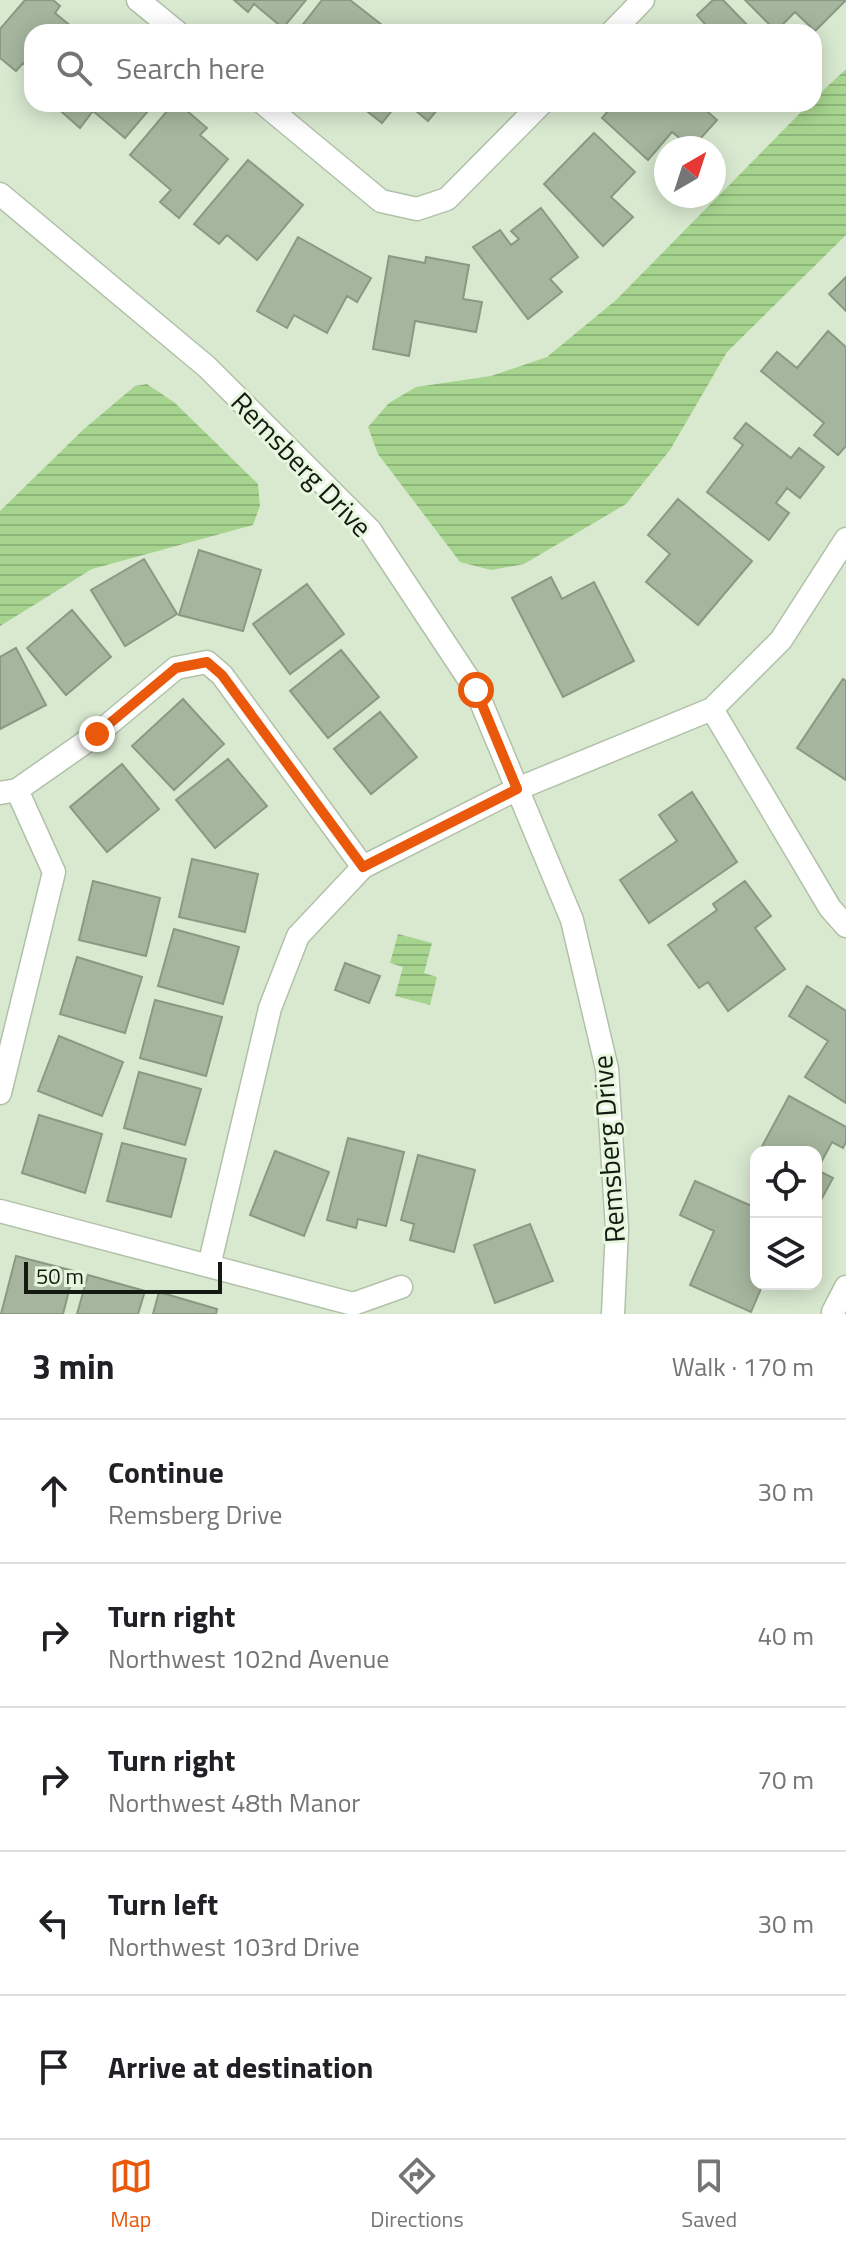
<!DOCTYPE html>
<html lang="en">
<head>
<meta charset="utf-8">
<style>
  body { margin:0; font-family:"Titillium Web",sans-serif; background:#f2f2f2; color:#202124 }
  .controls { position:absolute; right:24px; bottom:24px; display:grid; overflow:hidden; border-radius:16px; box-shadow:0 4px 20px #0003 }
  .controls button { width:72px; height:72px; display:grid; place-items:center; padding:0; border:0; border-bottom:2px solid #e0e0e0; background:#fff; color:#202124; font:40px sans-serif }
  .compass { position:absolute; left:654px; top:136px; width:72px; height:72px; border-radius:50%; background:#fff; box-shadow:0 4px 20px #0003; rotate:39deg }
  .scale { position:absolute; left:24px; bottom:20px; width:198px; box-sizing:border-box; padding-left:8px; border:4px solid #141911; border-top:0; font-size:22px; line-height:28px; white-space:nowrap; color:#141911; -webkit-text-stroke:6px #e6f7dd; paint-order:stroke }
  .stop { position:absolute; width:24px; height:24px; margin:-18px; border:6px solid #ea580c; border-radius:50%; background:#fff }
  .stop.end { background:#ea580c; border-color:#fff; box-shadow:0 2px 8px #0008 }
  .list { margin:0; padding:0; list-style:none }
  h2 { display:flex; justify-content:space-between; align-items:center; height:104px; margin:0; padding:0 32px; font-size:34px }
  h2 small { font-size:26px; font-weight:400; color:#757577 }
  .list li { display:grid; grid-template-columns:52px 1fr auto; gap:24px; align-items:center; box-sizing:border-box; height:144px; padding:0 32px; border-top:2px solid #e0e0e0 }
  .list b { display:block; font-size:30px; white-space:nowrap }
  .list p { margin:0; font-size:26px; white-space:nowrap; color:#757577 }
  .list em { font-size:26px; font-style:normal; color:#757577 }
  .icon { flex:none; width:44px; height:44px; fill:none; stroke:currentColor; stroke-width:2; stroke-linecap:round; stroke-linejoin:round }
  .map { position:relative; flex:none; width:846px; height:1314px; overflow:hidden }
  .search { position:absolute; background:#fff; box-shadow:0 4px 20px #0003; left:24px; right:24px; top:24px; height:88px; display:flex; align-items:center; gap:20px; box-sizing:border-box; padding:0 28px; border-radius:24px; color:#757577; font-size:30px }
  .sheet { height:824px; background:#fff }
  nav { display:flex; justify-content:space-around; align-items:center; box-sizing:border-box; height:112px; border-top:2px solid #e0e0e0; background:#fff; font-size:22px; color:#757577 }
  nav a { display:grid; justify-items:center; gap:4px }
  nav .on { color:#ea580c }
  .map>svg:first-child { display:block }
  .water { fill:url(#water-rules) }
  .building { fill:#a6b69e; stroke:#8a9a82; stroke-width:2 }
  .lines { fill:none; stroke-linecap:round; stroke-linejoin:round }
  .minor-casing { stroke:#b1c1a9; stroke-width:25 }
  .minor { stroke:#fff; stroke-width:22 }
  .route { stroke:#ea580c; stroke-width:10 }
  .labels { text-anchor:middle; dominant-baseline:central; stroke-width:6; stroke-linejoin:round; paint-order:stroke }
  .street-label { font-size:28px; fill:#141911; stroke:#e6f7dd }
</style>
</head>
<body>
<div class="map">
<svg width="846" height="1314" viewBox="0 0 846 1314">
  <defs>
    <pattern id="water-rules" width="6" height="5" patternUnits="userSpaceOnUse" patternTransform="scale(2)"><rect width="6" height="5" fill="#a6d48e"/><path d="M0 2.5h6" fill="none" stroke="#8eb579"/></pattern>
  </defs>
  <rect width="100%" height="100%" fill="#d9e9d0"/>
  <path class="water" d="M846,69V235L727,352L670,450L626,504L524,564L491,570L460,562L378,454L368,427L389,403L416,387L491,376L547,357L616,300L809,104H814V99Z
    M147,384L175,403L258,484L260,506L253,525L92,569L0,626V511L84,429L135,386Z
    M398,934L432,943L424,973L437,977L430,1005L395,996L403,967L390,963Z"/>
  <path class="building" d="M25,0H53L60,6L55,13L78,32H32V70L23,63L16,71L0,58V29Z
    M234,0H306L283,28L254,4L248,12Z
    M322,0H350L391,32H297Z
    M713,0H723L754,32H712L697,15Z
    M745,0H846L815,31L795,12L776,31Z
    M57,104H154L125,138L93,111L80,128L55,106Z
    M173,104H179L207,128L200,135L228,159L179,218L160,202L171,190L130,155Z
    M358,104H397L382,123Z
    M408,104H442L428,121Z
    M614,104H699L717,120L692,148L672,132L648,160L602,118Z
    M594,133L635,172L611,197L633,217L603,246L544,184Z
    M248,160L303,205L257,260L227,235L219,244L194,224Z
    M541,208L578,257L550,279L562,292L528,319L473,247L500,230L511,245L519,239L511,231Z
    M298,237L371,278L357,302L347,296L327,333L294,315L287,328L257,311Z
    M389,256L425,263L426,257L469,265L463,299L482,302L476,332L415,321L409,356L373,349Z
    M846,277V311L829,294Z
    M828,331L846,347V446L838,455L814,435L824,423L761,371L777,352L797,368Z
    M746,423L791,458L799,448L824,467L800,498L787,488L776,503L789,513L769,540L707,492L743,445L734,438Z
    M678,499L752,561L698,625L646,582L670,554L648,535Z
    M199,550L261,570L243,631L179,615Z
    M144,559L177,614L125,646L91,590Z
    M551,577L562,599L594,582L634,661L563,697L512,598Z
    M307,584L344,634L290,674L253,624Z
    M72,610L111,657L66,695L27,648Z
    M16,648L46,705L0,729V657Z
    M341,650L379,697L328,738L290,691Z
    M843,679L846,681V780L797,748Z
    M183,699L224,744L174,790L132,746Z
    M380,712L417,757L371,794L334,749Z
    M228,759L267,806L215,848L176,800Z
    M122,764L159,809L107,852L70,807Z
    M692,792L737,862L649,923L620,880L677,841L659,815Z
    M192,859L258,874L245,932L179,917Z
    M93,881L160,898L146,956L79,940Z
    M745,881L771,916L755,928L785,969L728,1011L708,982L699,988L668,945L717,910L713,904Z
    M174,929L239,947L223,1004L158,986Z
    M77,957L142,977L125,1033L60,1014Z
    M345,963L380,976L369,1003L335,990Z
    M807,986L846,1011V1103L805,1077L828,1041L789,1016Z
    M155,1000L222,1017L206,1076L140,1058Z
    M59,1036L123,1062L102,1116L38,1091Z
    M139,1072L201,1089L185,1145L124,1128Z
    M789,1096L846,1127V1142L843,1148L832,1142L817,1170L833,1178L816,1209V1152H759Z
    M39,1115L102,1134L85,1193L22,1173Z
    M348,1138L404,1152L386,1226L358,1219L356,1228L327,1220Z
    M122,1143L186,1159L171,1217L107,1201Z
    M275,1151L329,1172L304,1236L250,1215Z
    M418,1155L475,1170L454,1252L410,1240L414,1224L401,1220Z
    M695,1181L756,1208V1284H763L751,1312L690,1285L714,1231L680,1215Z
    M530,1224L553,1281L495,1303L474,1245Z
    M16,1256L74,1271L63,1314H1Z
    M88,1275L145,1291L138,1314H77Z
    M159,1292L217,1309L216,1314H153Z"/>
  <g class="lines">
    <defs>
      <path id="minor" d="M138,0L177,32
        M612,32L643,0
        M264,104L381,201L417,209L447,199L541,104
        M0,194L207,367L370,530L476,690L572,920L607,1069L617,1229L613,1314
        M712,709L830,908L846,926
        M0,793L17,790L97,734L176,668L207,662L222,675L363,867
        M0,1093L54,872L17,790
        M0,1211L353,1304L401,1287
        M209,1266L270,1008L298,936L363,867L517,789L712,709L781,640L846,539
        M833,1312L846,1287"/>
    </defs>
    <use href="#minor" class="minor-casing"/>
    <use href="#minor" class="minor"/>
  </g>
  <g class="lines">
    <path class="route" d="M97,734L176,668L207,662L222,675L363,867L517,789L476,690"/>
  </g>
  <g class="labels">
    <g class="street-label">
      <text transform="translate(302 464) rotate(46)">Remsberg Drive</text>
      <text transform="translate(608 1149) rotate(-94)">Remsberg Drive</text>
    </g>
  </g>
</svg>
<div class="controls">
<button><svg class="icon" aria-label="locate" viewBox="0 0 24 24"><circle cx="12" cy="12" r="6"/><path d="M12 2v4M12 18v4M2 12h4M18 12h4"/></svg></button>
<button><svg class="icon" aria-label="layers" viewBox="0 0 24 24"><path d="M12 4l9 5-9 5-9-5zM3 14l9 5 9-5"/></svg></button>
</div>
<svg class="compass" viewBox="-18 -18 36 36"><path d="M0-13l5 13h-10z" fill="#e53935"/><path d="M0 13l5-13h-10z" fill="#757577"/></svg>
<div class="scale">50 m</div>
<div class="stop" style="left:476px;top:690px"></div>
<div class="stop end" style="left:97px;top:734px"></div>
<div class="search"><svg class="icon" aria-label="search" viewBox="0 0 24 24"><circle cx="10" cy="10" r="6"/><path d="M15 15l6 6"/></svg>Search here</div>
</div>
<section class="sheet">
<h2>3 min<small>Walk · 170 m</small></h2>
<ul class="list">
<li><svg class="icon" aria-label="ahead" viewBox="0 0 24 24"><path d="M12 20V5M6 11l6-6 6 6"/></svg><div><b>Continue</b><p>Remsberg Drive</p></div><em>30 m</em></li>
<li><svg class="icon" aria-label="right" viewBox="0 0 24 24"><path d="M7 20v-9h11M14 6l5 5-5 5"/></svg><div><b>Turn right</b><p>Northwest 102nd Avenue</p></div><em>40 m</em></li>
<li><svg class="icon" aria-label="right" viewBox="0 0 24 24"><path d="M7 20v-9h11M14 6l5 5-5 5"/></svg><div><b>Turn right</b><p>Northwest 48th Manor</p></div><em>70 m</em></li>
<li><svg class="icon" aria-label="left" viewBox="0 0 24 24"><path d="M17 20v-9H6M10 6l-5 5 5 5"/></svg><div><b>Turn left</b><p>Northwest 103rd Drive</p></div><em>30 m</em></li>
<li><svg class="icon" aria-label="arrive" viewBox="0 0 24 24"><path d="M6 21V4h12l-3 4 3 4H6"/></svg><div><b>Arrive at destination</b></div></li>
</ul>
</section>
<nav>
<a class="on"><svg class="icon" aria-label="map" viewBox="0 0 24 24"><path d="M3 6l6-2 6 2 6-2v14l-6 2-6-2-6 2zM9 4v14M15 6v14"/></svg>Map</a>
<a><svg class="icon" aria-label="directions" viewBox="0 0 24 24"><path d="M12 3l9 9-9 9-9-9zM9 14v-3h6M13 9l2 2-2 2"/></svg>Directions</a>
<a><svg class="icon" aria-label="saved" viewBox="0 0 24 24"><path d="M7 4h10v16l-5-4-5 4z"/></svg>Saved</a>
</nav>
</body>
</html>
